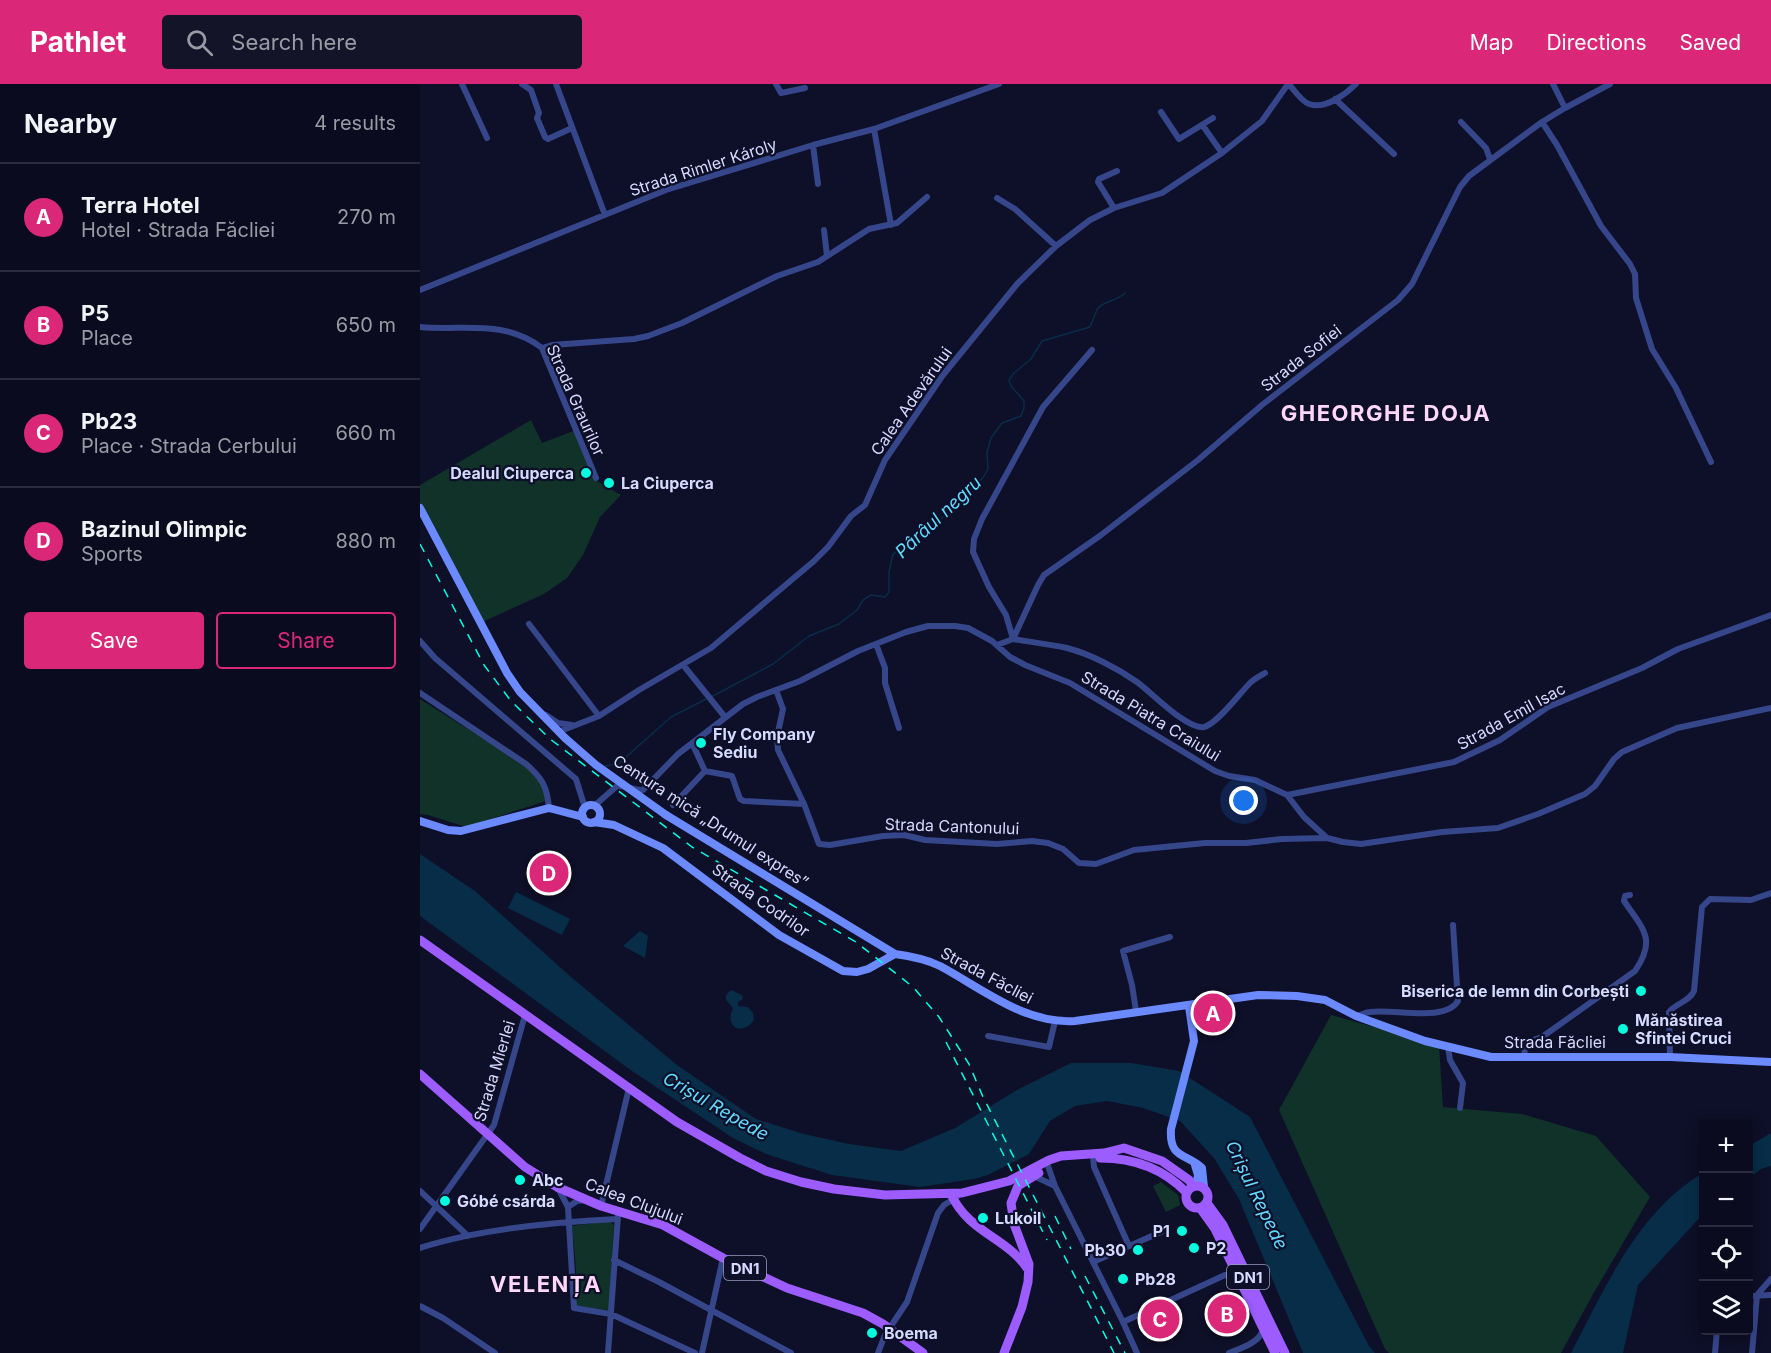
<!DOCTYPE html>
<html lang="en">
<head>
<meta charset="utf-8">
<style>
  body { margin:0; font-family:Inter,sans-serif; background:#131427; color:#f1f3f6 }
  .controls { position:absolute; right:18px; bottom:18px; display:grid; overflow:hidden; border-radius:6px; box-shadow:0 3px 15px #0003 }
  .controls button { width:54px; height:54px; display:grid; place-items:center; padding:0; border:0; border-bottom:2px solid #2a2b3c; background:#0a0b1e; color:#f1f3f6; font:30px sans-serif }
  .you { position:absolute; left:824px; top:717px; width:21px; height:21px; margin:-15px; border:4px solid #fff; border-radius:50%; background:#1a73e8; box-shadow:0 0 0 9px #1a73e833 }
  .badge { display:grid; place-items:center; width:39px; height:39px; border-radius:50%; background:#db2777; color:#fff; font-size:20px; font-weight:700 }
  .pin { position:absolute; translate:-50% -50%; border:3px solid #fff; box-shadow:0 2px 6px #0006 }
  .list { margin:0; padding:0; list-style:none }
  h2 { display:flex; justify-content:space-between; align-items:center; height:78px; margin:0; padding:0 24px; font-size:26px }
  h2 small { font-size:20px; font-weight:400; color:#999ba4 }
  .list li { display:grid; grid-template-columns:39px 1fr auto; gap:18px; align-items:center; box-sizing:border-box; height:108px; padding:0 24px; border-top:2px solid #2a2b3c }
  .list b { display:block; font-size:22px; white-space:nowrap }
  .list p { margin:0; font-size:20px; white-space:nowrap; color:#999ba4 }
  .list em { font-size:20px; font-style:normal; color:#999ba4 }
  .actions { display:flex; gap:12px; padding:18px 24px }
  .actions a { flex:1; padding:14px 0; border:2px solid #db2777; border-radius:6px; text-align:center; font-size:21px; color:#db2777 }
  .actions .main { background:#db2777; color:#fff }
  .icon { flex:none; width:33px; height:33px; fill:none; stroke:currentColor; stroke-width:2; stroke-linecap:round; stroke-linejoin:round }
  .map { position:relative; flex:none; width:1351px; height:1269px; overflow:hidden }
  header { display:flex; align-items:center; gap:36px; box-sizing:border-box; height:84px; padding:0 30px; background:#db2777; color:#fff }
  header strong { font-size:28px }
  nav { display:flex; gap:33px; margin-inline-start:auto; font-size:21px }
  .search { width:420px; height:54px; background:#131427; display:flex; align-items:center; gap:15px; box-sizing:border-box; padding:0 21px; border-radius:6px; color:#999ba4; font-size:22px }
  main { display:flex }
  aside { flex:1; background:#0a0b1e }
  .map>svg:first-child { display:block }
  .green { fill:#103229 }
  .water { fill:#072d48 }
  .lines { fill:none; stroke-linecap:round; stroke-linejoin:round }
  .stream { stroke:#072d48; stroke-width:1.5 }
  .street { stroke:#36468a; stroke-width:6 }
  .secondary { stroke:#6c8aff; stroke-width:8 }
  .primary { stroke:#9d5cff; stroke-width:9 }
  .rail { stroke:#01ffdf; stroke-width:1.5; stroke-dasharray:9 8; stroke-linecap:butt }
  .secondary-bridge { stroke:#6c8aff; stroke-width:8 }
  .poi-dot { fill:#01ffdf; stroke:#0e0f28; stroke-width:2 }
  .labels { text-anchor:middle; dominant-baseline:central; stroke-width:4.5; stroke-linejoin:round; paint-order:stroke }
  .shield { fill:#0e0f28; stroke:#999dbe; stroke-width:1.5 }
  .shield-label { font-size:15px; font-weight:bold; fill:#d5daff }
  .street-label { font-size:16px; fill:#d5daff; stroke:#0e0f28 }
  .poi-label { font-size:16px; font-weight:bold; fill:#d5daff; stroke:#0e0f28; text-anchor:start }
  .water-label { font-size:18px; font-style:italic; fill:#63daff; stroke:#0e0f28 }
  .district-label { font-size:22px; font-weight:bold; letter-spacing:1.5px; fill:#ffd7fa; stroke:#0e0f28 }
</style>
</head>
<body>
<header>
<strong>Pathlet</strong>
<div class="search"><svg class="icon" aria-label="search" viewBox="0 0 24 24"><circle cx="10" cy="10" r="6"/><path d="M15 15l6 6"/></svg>Search here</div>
<nav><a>Map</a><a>Directions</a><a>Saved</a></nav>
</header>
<main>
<aside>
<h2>Nearby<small>4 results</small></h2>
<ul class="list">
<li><span class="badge">A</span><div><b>Terra Hotel</b><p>Hotel · Strada Făcliei</p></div><em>270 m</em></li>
<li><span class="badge">B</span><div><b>P5</b><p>Place</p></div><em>650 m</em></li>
<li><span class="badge">C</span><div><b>Pb23</b><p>Place · Strada Cerbului</p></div><em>660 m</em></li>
<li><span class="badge">D</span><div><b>Bazinul Olimpic</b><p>Sports</p></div><em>880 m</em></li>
</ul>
<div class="actions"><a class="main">Save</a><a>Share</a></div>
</aside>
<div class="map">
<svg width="1351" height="1269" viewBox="0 0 1351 1269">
  <rect width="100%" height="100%" fill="#0e0f28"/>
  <path class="green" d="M111,336L122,359L156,346L175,396L201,411L180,433L163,471L147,494L124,510L60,539L0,424V401Z
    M0,615L97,676L121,696L126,717L46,743L8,731L0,730Z
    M911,931L1019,961L1023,1023L1102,1030L1176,1052L1230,1113L1172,1212L1141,1269H969L965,1265L859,1026Z
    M741,1098L758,1111L760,1121L746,1128L733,1102Z
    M189,1137L194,1141L189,1226L156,1222V1185L152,1142Z"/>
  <path class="water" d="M0,770L55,807L151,893L257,981L336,1035L384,1050L429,1060L481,1067L535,1044L597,1006L651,979H711L759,987L830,1033L949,1262L955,1269H883L819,1115L794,1074L760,1037L723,1024L687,1017L655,1022L630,1037L609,1070L568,1091L554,1095L500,1103L412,1091L346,1070L313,1054L212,987L0,832Z
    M96,808L150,835L142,851L88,824Z
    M220,847L228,852L225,874L203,862Z
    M311,906L322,911L323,915L318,918V922L328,923L333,929L334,936C322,953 304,943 313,924L306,916V911Z
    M1351,1049V1082L1341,1085L1329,1094V1062Z
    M1283,1089V1130L1218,1201L1203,1269H1151C1185,1204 1218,1127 1283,1089Z"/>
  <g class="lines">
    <path class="stream" d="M291,613L353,580L389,552L419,540L437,526L443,516L451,511L465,513L469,508V488L473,470L504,450L539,419L551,404L563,394L568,385L567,369L571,354L582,339L601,332L604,324V317L591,302L589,296L594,289L611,275L622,257L670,243C673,237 675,229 678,224C684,217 697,217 705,209
      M185,682L198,680L251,633L286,615"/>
    <path class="street" d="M42,0L67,54
      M102,0L111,6L119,29L117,34L125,53L128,55L152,44
      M136,0L185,131
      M356,0L361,9L385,4
      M869,0C874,6 881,17 889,20C905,26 926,10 936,0
      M1133,0L1145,24
      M915,15L974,70
      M741,28L759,55L793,34
      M1041,38L1066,64L1070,75
      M1122,38L1137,61L1181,142L1210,180L1215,190L1216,214L1232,265L1256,304L1291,378
      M783,42L802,69
      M454,45L471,141
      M393,61L398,100
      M577,114L595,125L636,162
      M694,124L678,98L679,95L697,87
      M404,146L407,172
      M0,206L246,106L393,61L454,45L579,0
      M0,243C43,247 85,235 122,264L176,394
      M122,264L132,261L214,255L228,252L262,239L357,192L398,178L449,145L477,139L507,113
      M672,266L623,323L562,435L554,455L553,468L569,503L586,531L593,555C610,558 629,560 647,564C670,570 697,584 717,598C731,608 767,646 784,643C797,640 820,609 830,599C834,595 840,592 845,589
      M109,540L179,632
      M0,557L15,574L156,695L165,724
      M456,560L465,584V599L479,644
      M577,561L593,555L618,501L624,491L681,451L778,376L842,321L978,216L992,200L1040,103L1049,92L1122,38L1145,24L1190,0
      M264,582L305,633
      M356,606L363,625L357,653L358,666L384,720L399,760L410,761L463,752L484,751L505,756L577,760L612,757L628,759L643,765L659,779L676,780L714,766L785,759H826L862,755L907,754
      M0,609L106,680C122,694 127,702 129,724
      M126,631L138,639L152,641
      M138,648L179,632L219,606L291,564L394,477L408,463L431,432L445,421L465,376L523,291L598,199L636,162L670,136L694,124L742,109L802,69L842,37L868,0
      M272,659L285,687L312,692L320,715L324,717L384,720
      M867,711L1034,678L1080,656L1128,623L1222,584L1258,565L1351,531
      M253,721L285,687
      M174,722L197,702C206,701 214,707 223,706L258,670L323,620L337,613L380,597L438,567L486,548L508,542H535L548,544L572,557L590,573L605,581L650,599L795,687L809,692L835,696L867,711L884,733L907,754L923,758L941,760L1022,748L1078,744L1118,730L1165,710L1175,702L1194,675L1202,668L1257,644L1351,624
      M716,927L712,901L703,867L750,853
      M936,932C941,931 946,928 950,928C972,924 1025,939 1038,917L1033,841
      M568,952L629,963L635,937
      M1028,963L1030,976L1043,999L1040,1024
      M1250,973L1249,928C1256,919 1269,918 1274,907L1282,823L1290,815L1331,816L1351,809
      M1104,974L1105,963L1107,958L1122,953L1215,887C1237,855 1223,845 1204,817L1205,812L1210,811
      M673,1073L674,1083L709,1162
      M614,1092L635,1102L628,1082
      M635,1102L703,1238L717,1269
      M139,1106L148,1123L154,1224L191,1230L275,1269
      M0,1107L48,1152
      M181,1122L209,1004
      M148,1123L157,1117L166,1116
      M0,1145L74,1041L105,931
      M0,1164C59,1145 135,1138 197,1135
      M194,1176L239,1198L371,1269
      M673,1178L741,1148
      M1328,1212L1351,1211
      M0,1222L23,1234L75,1269
      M703,1238L805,1191L818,1193
      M188,1269L198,1132
      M282,1269L303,1174
      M458,1269L465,1251L487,1218L518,1129L524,1121L537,1113
      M809,1269C821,1264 839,1259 843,1246
      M1295,1269L1297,1246
      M1332,1269L1337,1211L1351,1195"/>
    <path class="secondary" d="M0,424L87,589L100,608L145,654
      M162 730a9 9 0 1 1 18 0a9 9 0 1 1-18 0Z
      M246,731L475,870C490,872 506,875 520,882C563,905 604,940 655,937L838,911L877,912L905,916L936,932L1005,957L1071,973H1250L1351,978
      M0,737L28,746L41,747L129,724L163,733
      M174,738L194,741L243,764L359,851L423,887L437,888L448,885L475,870
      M769,922L774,957L751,1045C749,1075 766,1069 782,1084L784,1103
      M775,1081L778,1091L776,1102"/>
    <path class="primary" d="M0,856L257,1038L320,1074L346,1087L381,1098L414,1105L465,1111L542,1109L589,1097L629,1076L641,1072L684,1069L704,1064L742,1077L769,1096L773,1102
      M0,990L105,1083L137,1103L181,1122L243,1141L303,1174L367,1204L443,1229L463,1240L503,1269
      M680,1074C713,1074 743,1084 767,1109
      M766 1113a11 11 0 1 1 22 0a11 11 0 1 1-22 0Z
      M531,1110C548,1148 587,1154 607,1184
      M787,1119L803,1141L865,1269
      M780,1124L795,1145L855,1269
      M584,1269L602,1223L608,1198L609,1180L594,1140L591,1119L598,1102L619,1089"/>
    <path class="rail" d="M0,460L64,581L91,617L130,655L272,763L436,858L493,903L519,933L549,980L563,1013L694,1269
      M526,958L627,1156
      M635,1132L651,1165
      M665,1192L705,1269"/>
    <path class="secondary-bridge" d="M145,654L176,681L246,731"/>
  </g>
  <g class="poi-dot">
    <circle cx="166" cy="389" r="6"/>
    <circle cx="189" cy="399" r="6"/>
    <circle cx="281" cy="659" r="6"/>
    <circle cx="1221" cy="907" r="6"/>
    <circle cx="1203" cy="945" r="6"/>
    <circle cx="100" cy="1096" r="6"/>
    <circle cx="25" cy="1117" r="6"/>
    <circle cx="563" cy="1134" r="6"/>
    <circle cx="762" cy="1147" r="6"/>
    <circle cx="774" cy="1164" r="6"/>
    <circle cx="718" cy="1166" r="6"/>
    <circle cx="703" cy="1195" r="6"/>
    <circle cx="452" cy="1249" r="6"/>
  </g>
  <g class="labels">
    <g class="shield">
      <rect x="304" y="1172" width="42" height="24" rx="4.5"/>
      <rect x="807" y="1181" width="42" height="24" rx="4.5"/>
    </g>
    <g class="shield-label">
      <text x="325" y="1184">DN1</text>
      <text x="828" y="1193">DN1</text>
    </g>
    <g class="street-label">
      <text transform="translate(283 83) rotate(-18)">Strada Rimler Károly</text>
      <text transform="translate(881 274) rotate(-38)">Strada Sofiei</text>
      <text transform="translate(156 316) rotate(66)">Strada Graurilor</text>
      <text transform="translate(491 317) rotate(-55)">Calea Adevărului</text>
      <text transform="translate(731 632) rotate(31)">Strada Piatra Craiului</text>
      <text transform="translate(1091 632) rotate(-29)">Strada Emil Isac</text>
      <text transform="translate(291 737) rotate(33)">Centura mică „Drumul expres”</text>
      <text transform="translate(532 742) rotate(2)">Strada Cantonului</text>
      <text transform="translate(341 816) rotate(35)">Strada Codrilor</text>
      <text transform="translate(567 891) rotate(28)">Strada Făcliei</text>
      <text x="1135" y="958">Strada Făcliei</text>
      <text transform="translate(74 987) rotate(-73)">Strada Mierlei</text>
      <text transform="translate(214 1117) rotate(21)">Calea Clujului</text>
    </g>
    <g class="poi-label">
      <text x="154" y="389" text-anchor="end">Dealul Ciuperca</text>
      <text x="201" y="399">La Ciuperca</text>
      <text x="293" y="650">Fly Company<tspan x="293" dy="18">Sediu</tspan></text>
      <text x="1209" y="907" text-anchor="end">Biserica de lemn din Corbești</text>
      <text x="1215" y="936">Mănăstirea<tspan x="1215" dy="18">Sfintei Cruci</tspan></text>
      <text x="112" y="1096">Abc</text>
      <text x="37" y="1117">Góbé csárda</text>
      <text x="575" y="1134">Lukoil</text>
      <text x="750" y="1147" text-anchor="end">P1</text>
      <text x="786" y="1164">P2</text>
      <text x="706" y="1166" text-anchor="end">Pb30</text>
      <text x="715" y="1195">Pb28</text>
      <text x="464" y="1249">Boema</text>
    </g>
    <g class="water-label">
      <text transform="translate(518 433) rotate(-43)">Pârâul negru</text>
      <text transform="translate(296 1022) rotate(30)">Crișul Repede</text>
      <text transform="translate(837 1111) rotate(64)">Crișul Repede</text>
    </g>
    <g class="district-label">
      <text x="966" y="329">GHEORGHE DOJA</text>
      <text x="126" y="1200">VELENȚA</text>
    </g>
  </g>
</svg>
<div class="controls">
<button>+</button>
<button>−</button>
<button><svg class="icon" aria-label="locate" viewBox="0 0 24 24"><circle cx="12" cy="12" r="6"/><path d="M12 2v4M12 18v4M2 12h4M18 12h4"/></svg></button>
<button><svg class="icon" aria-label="layers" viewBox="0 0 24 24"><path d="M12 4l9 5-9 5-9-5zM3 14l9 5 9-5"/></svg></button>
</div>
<div class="you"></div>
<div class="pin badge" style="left:793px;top:929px">A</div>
<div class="pin badge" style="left:807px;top:1230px">B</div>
<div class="pin badge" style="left:740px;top:1235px">C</div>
<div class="pin badge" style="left:129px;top:789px">D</div>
</div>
</main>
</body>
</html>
